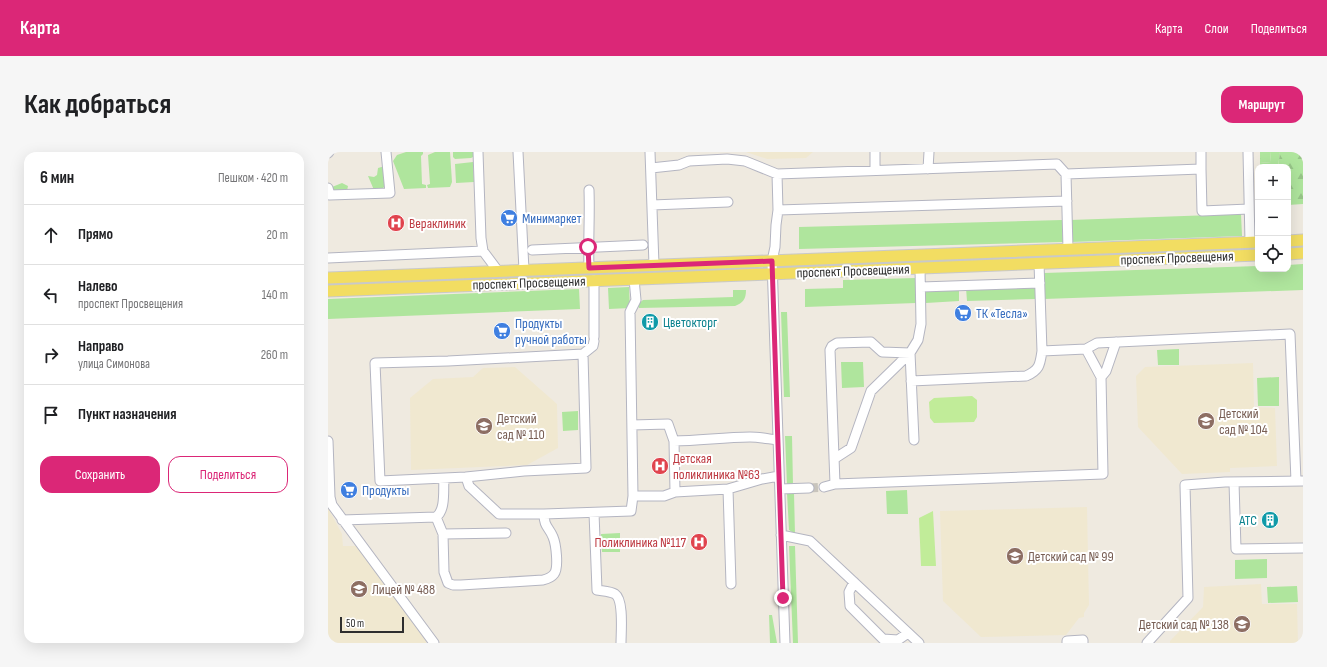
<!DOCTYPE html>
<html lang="ru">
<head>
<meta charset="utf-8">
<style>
  body { margin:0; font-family:"Sofia Sans Condensed",sans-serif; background:#f6f6f6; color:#202124 }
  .controls { position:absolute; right:12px; top:12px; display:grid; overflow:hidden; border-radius:8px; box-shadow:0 4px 16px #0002 }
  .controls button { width:36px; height:36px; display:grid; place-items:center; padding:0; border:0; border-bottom:1px solid #e0e0e0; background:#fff; color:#202124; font:20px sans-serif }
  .scale { position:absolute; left:12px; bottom:10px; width:64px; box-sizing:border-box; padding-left:4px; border:2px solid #2e2e2e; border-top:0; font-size:11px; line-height:14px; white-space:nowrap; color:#2e2e2e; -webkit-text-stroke:3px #fff; paint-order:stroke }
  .stop { position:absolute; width:12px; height:12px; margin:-9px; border:3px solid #db2777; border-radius:50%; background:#fff }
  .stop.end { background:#db2777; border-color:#fff; box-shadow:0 1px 4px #0008 }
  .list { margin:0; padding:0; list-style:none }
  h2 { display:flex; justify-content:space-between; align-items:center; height:52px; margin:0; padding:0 16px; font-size:17px }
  h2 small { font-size:13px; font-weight:400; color:#757577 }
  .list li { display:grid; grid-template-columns:26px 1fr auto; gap:12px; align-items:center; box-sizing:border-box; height:60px; padding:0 16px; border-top:1px solid #e0e0e0 }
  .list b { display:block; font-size:15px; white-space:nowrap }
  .list p { margin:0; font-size:13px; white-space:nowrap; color:#757577 }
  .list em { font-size:13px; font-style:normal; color:#757577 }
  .actions { display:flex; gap:8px; padding:12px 16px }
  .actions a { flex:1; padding:9px 0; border:1px solid #db2777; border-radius:12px; text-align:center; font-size:14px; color:#db2777 }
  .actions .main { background:#db2777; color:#fff }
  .icon { flex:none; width:22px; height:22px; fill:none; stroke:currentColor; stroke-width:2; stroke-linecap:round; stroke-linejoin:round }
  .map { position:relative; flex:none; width:975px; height:491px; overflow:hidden; border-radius:12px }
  header { display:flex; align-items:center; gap:24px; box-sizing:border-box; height:56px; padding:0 20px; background:#db2777; color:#fff }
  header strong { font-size:19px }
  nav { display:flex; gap:22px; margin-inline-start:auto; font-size:14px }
  .intro { display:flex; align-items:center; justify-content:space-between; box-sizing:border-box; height:96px; padding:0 24px }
  h1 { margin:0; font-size:28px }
  .button { padding:10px 18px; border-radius:12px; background:#db2777; color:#fff; font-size:14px; font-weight:700 }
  main { display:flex; gap:24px; padding:0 24px }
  aside { flex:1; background:#fff; border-radius:12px; box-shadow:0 4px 16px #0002 }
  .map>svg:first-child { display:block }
  .education { fill:#f0e8d0 }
  .grass { fill:#afe59d }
  .forest { fill:url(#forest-firs) }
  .pitch { fill:#c1ec99 }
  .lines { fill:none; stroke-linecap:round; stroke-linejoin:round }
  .minor-tunnel { stroke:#c8c4bc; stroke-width:9; stroke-dasharray:9 4.5; stroke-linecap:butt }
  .minor-casing { stroke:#b4b5c1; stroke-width:11 }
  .major-casing { stroke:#c9c9c9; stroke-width:13 }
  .minor { stroke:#fff; stroke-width:9 }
  .major { stroke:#f2dd62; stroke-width:11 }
  .route { stroke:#db2777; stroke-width:5 }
  .labels { text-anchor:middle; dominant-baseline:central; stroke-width:4; stroke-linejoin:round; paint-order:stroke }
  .shop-label { font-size:14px; fill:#366cbe; stroke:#fff; text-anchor:start }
  .health-label { font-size:14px; fill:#be3a42; stroke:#fff; text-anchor:start }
  .street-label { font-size:14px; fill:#2e2e2e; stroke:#fff }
  .culture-label { font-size:14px; fill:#0d838f; stroke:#fff; text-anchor:start }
  .education-label { font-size:14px; fill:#785e54; stroke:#fff; text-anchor:start }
</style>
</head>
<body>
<header>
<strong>Карта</strong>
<nav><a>Карта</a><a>Слои</a><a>Поделиться</a></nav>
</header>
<div class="intro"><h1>Как добраться</h1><a class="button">Маршрут</a></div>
<main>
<aside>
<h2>6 мин<small>Пешком · 420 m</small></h2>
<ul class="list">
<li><svg class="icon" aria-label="ahead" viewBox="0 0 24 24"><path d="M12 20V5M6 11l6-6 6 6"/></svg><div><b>Прямо</b></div><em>20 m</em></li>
<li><svg class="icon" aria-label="left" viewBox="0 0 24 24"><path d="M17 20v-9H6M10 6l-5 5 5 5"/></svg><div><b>Налево</b><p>проспект Просвещения</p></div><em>140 m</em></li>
<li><svg class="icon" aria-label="right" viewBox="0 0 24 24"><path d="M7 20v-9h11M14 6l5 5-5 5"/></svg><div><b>Направо</b><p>улица Симонова</p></div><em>260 m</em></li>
<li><svg class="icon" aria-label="arrive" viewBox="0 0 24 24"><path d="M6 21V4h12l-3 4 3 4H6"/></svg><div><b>Пункт назначения</b></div></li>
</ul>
<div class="actions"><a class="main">Сохранить</a><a>Поделиться</a></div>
</aside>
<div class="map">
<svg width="975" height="491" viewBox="0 0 975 491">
  <defs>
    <pattern id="forest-firs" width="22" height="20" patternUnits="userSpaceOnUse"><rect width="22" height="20" fill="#afe59d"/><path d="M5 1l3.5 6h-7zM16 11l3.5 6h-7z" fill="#97c588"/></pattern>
  </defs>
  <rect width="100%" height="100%" fill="#efeae0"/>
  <path class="education" d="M418,0H485L478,6L439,7Z
    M925,211L926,255L947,256L949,314L902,316V320L854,322L810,275L808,224L817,215Z
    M187,215L229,252L230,296L199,313L83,318L82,246L105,227L145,225L155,216Z
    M759,355L761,453L756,461V465L751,466L738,483L653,485L615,449L612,359Z
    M0,356L14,382L15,394H30L98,485V491H0Z
    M933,432L934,452H969L970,491H842V489L875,455L876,435Z"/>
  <path class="grass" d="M78,0H95V2L93,4L94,32L98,33V36L76,37L65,9L69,3Z
    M107,0H122L124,30L122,35L100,36L99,33L102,32L100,3Z
    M125,0H145V5L143,6L127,7L125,5Z
    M942,0H952L950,15H932V11L943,10Z
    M145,10L146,30L128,31L127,12Z
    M57,14L56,35L54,37L46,38L40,24L46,25L49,23L50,16Z
    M14,31L20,34L19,39C13,39 6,41 4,35Z
    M913,62L914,84L743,90L742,68Z
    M734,68L735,90L471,97V75Z
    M975,112V138L716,147V121L930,114V117H960V113Z
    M588,126V151L477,155V137L515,136V128Z
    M708,134V147L639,149L638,136Z
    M301,135L302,156L281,157L280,136Z
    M631,136V149L598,151L597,138Z
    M251,137L252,157L0,167V147Z
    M405,138H418C418,147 415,151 407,154L311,156L310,152L315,148L405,145Z
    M453,160H459L462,245H456Z
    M851,197V213H830L829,198Z
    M513,210H535L536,235L514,236Z
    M951,225V254H930L929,226Z
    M250,259V278L235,279L234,260Z
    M457,284H464L465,333H459Z
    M579,338L580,362H559L558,339Z
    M459,341H466L467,382L461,378Z
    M292,381V400H274L273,382Z
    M461,394H467L470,491H465Z
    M939,407V426L907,427V408Z
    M969,434L970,450L940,451L939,435Z
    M441,463H444L449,491H442Z"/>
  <path class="forest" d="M932,0H942L943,10L932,11Z
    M952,0H975V52L960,53V15H950Z"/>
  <path class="pitch" d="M644,244L649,248V265L646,270L606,271L602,266L601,250L606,246Z
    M605,359L608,414H593L591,366Z"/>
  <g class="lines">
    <path class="minor-tunnel" d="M481,336L496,335"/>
    <defs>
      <path id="minor" d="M150,0L153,86L155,99
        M190,0L196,118
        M322,0L326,113
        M547,0V18
        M873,0V17
        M920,0L922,90
        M0,1L1,0
        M323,16L351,13L361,9L399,7L417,9L449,22L729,12L738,22L740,97
        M600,17L601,0
        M449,22L450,58L448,73L447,95L444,109L457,491
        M738,22L873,17L874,59L921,57
        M0,36L2,43L62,41L58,0
        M324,53L400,50
        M450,58L739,49
        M204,98L315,93
        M0,106L155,99L170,119
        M711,111L714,199L758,197L769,191L962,182L968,329
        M261,116C260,89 262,64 261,38
        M592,116L593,172L590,188L582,201L554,200L543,190L509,191L504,194L502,198L507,332L775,322L773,225L758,197
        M266,128V185
        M593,135L712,131
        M266,189L265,194L255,202L120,209L47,211L52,329L138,325L141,334L171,362H216L303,359L305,344H336L347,340L400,337L434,327L451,324
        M582,201L586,288
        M773,225L778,219L788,190
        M583,229L698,224C712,218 712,212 714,199
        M304,273L340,272L346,289L347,340
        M0,289L2,345L4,353L106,491
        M346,289C371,289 396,285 422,285C431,285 441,287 450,288
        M506,307L523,296L543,239L582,201
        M138,325L196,319L258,316L255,202
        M906,330L908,397L975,396
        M496,335L507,332
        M400,337L403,432
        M452,337L481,336
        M305,344L302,160L308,148L306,127
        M266,361L269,438C274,439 282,439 287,442C296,448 293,480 293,491
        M108,365L115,382L116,420L120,431L125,433H133L215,428C219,427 223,426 226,422C231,416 228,392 225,385C221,375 216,375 216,362
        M14,368L108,365C118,358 115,338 116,327
        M115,382L178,381
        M453,383L482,389L591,491
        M526,430L521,440L522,454L555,487L570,488L580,481
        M739,491V489L755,488V491
        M819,491L860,446L857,333L897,330L975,329"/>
      <path id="major" d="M960,89L975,88
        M960,102L975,101
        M0,126L930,90
        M0,139L930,103"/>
    </defs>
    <use href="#minor" class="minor-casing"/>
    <use href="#major" class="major-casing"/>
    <use href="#minor" class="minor"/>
    <use href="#major" class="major"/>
  </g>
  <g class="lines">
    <path class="route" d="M260,95L261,116L444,109L455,446"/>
  </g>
  <defs>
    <symbol id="supermarket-disc" viewBox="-11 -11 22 22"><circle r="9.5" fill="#3f7fe0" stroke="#fff"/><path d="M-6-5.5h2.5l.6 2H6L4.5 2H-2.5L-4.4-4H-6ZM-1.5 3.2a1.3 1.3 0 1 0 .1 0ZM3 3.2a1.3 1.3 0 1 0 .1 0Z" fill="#fff"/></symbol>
    <symbol id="hospital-disc" viewBox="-11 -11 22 22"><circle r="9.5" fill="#e0444e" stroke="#fff"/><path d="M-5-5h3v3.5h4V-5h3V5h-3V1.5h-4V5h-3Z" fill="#fff"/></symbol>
    <symbol id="building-disc" viewBox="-11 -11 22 22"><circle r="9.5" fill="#0f9aa8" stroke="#fff"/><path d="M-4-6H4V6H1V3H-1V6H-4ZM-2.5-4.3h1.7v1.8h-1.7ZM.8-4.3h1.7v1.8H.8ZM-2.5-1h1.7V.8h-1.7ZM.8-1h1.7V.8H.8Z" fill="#fff"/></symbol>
    <symbol id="school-disc" viewBox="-11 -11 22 22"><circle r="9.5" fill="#8d6e63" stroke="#fff"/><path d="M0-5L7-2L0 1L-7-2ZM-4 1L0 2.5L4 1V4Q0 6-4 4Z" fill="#fff"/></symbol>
  </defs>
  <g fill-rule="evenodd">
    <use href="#supermarket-disc" x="171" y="56" width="20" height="20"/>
    <use href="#hospital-disc" x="58" y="61" width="20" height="20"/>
    <use href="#supermarket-disc" x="625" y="151" width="20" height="20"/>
    <use href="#building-disc" x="312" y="160" width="20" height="20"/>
    <use href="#supermarket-disc" x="164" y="169" width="20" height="20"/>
    <use href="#school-disc" x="868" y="259" width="20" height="20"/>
    <use href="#school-disc" x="146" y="264" width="20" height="20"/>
    <use href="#hospital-disc" x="322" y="304" width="20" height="20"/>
    <use href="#supermarket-disc" x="11" y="328" width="20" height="20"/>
    <use href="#building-disc" x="932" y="358" width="20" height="20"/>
    <use href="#hospital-disc" x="361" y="380" width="20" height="20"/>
    <use href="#school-disc" x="677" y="394" width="20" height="20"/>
    <use href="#school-disc" x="21" y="427" width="20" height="20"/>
    <use href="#school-disc" x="904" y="462" width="20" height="20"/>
  </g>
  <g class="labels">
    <g class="shop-label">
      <text x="194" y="66">Минимаркет</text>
      <text x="648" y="161">ТК «Тесла»</text>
      <text x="187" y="171">Продукты<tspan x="187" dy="16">ручной работы</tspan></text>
      <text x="34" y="338">Продукты</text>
    </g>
    <g class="health-label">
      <text x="81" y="71">Вераклиник</text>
      <text x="345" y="306">Детская<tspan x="345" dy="16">поликлиника №63</tspan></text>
      <text x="358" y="390" text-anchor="end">Поликлиника №117</text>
    </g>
    <g class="street-label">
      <text transform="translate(849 106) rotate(-2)">проспект Просвещения</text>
      <text transform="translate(525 119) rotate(-2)">проспект Просвещения</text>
      <text transform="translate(201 131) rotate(-2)">проспект Просвещения</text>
    </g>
    <g class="culture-label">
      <text x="335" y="170">Цветокторг</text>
      <text x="929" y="368" text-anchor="end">АТС</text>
    </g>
    <g class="education-label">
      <text x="891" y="261">Детский<tspan x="891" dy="16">сад № 104</tspan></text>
      <text x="169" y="266">Детский<tspan x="169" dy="16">сад № 110</tspan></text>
      <text x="700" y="404">Детский сад № 99</text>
      <text x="44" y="437">Лицей № 488</text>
      <text x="901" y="472" text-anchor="end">Детский сад № 138</text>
    </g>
  </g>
</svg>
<div class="controls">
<button>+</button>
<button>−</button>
<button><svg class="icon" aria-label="locate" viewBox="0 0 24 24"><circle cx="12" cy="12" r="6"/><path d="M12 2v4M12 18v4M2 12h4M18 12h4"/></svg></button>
</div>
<div class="scale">50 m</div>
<div class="stop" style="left:260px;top:95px"></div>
<div class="stop end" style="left:455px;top:446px"></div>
</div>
</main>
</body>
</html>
